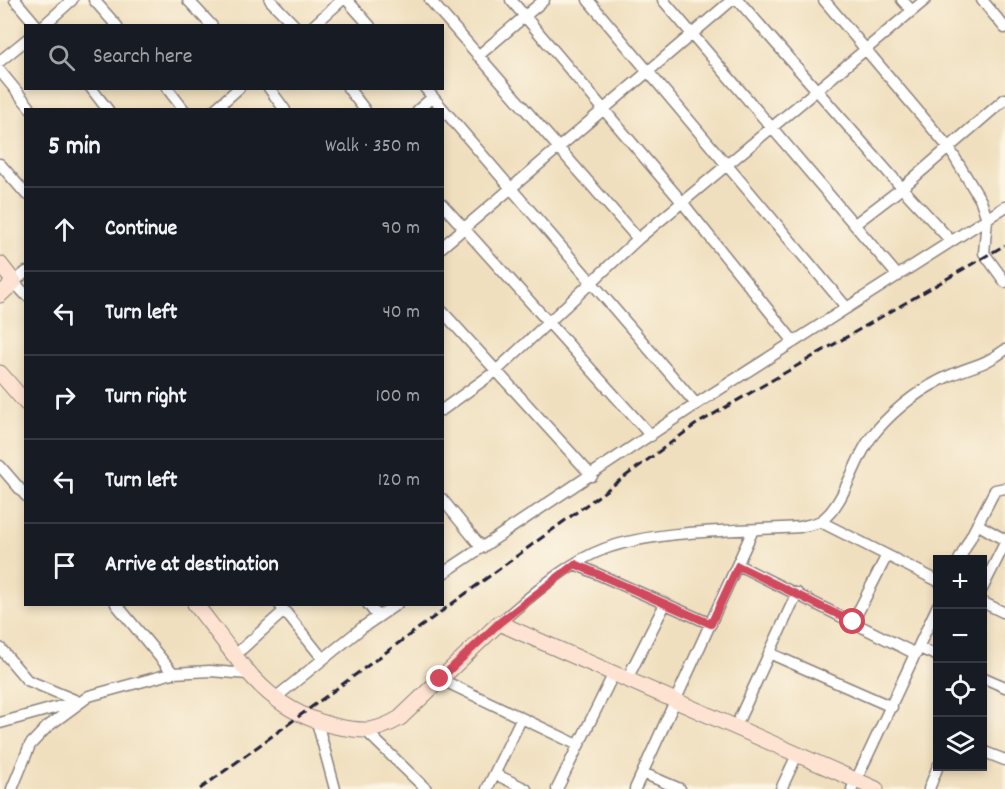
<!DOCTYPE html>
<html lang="en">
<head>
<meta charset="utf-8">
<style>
  body { margin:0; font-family:Dekko,sans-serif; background:#242831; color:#f1f3f6 }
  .controls { position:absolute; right:18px; bottom:18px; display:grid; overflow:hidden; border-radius:0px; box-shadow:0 3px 9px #0003 }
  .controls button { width:54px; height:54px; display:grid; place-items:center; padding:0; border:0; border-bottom:2px solid #363941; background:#171b24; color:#f1f3f6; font:30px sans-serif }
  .stop { position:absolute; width:18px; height:18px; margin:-14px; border:4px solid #d1495b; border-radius:50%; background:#fff }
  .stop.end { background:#d1495b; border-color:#fff; box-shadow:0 2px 6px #0008 }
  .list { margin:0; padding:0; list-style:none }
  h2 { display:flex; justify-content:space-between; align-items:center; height:78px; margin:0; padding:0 24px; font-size:26px }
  h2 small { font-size:20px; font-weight:400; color:#9ea1a6 }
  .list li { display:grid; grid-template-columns:39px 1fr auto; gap:18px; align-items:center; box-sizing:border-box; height:84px; padding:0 24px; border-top:2px solid #363941 }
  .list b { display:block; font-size:22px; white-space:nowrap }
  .list em { font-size:20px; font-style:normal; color:#9ea1a6 }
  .icon { flex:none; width:33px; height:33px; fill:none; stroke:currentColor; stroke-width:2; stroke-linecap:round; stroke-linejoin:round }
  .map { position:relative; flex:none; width:1005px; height:789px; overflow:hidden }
  .search { position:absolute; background:#171b24; box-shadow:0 3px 9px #0003; left:24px; top:24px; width:420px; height:66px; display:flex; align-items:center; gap:15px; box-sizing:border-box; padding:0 21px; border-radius:0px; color:#9ea1a6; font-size:22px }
  .panel { position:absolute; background:#171b24; box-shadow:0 3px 9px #0003; left:24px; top:108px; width:420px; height:498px; border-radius:0px }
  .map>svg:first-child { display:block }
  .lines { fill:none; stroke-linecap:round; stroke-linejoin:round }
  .street-casing { stroke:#89807c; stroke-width:13 }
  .secondary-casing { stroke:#89807c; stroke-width:17 }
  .street { stroke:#fff; stroke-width:10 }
  .secondary { stroke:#fee3d2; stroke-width:15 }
  .rail { stroke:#22223b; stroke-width:3; stroke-dasharray:9 4.5; stroke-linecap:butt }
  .route { stroke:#d1495b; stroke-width:8 }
</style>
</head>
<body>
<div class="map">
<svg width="1005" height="789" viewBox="0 0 1005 789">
  <rect width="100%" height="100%" fill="#fcf5e5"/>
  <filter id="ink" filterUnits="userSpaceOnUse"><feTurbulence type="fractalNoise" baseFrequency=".0167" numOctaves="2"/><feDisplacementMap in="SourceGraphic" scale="12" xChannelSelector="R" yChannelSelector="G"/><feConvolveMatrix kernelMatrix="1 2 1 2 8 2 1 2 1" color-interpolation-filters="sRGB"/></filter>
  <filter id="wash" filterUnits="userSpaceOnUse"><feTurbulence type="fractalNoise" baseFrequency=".008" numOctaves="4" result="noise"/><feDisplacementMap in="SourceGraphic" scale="24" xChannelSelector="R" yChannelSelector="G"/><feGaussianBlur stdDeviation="1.35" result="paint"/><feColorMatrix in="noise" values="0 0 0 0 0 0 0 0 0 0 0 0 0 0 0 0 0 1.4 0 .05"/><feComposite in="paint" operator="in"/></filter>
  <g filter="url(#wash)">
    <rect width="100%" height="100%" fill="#f0dfbe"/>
  </g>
  <g filter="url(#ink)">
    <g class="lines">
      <defs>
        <path id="street" d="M15,0L37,26
          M94,0L117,26
          M188,0L212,26
          M270,0L295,26
          M347,0L370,26
          M430,0L638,239
          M511,0L682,202L794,342
          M588,0L847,308
          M663,0L898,276
          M738,0L902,188L951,241
          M824,0L949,148L981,201L987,219L984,253L1005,282
          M902,0L912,11
          M982,0L1005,28
          M43,26L72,0
          M313,26L342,0
          M478,56L544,0
          M0,61L26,40
          M0,71L32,110
          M91,88L108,110
          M167,88L184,110
          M269,88L285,110
          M348,88L365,110
          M425,88L696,404
          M214,110L239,88
          M418,110L433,97
          M0,164L26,194
          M442,204L651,436
          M855,224L902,188L1005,99
          M442,247L732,0
          M26,272L14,282L26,295
          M442,311L592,476
          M442,410L496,371L638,239L925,0
          M0,466L26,496
          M442,499L482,548
          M821,522L938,581
          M977,524L1005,540
          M959,560L995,490L1005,488
          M575,564L711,624
          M738,565L916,654
          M442,574L701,401L1005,207
          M982,589L1005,543
          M982,602L1005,613
          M116,604L173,673
          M279,604L323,659
          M368,604L378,617
          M853,622L887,555
          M499,623C531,597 564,564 604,549C659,529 741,531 800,527C807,525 817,524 822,520C847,502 854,455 877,430C897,407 924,387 951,375C974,365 983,366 1005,350
          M0,648L27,680L77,701
          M919,648L938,656
          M769,653L892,707
          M234,656L284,611
          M982,677L1005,687
          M440,679L578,745
          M627,679L665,604
          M275,698L363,627L397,604
          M317,722L335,789
          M0,723L72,703
          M735,728L797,593
          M367,732L426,789
          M982,751L1005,760
          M643,773L680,789
          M495,774L526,789
          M12,789L30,745L47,727L89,696L173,673L210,671L248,674
          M487,789L521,719
          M557,789L614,673
          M635,789L753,530
          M781,789L797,755
          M852,789L938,605
          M929,789L938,766"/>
        <path id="secondary" d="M0,264L14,282L0,295
          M0,373L26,403
          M195,604C240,659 263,711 339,727C365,732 376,732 400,718L499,623L876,789"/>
      </defs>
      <use href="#street" class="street-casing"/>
      <use href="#secondary" class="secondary-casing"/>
      <use href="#street" class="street"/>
      <use href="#secondary" class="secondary"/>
      <path class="rail" d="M200,789L695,425L1005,245"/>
    </g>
  </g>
  <g class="lines" filter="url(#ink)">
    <path class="route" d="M440,679L499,623L575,564L711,624L738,566L853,622"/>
  </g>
</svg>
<div class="controls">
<button>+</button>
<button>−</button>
<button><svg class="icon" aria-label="locate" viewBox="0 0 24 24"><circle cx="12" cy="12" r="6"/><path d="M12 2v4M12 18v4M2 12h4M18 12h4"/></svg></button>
<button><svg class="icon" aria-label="layers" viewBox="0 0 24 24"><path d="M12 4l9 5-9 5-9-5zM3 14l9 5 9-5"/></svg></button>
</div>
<div class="stop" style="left:853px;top:622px"></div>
<div class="stop end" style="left:440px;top:679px"></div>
<div class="search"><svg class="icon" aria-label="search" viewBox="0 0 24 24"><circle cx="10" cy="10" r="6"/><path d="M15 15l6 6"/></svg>Search here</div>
<section class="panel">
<h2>5 min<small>Walk · 350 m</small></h2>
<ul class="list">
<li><svg class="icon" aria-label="ahead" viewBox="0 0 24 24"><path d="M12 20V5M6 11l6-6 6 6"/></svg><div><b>Continue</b></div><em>90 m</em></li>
<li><svg class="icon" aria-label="left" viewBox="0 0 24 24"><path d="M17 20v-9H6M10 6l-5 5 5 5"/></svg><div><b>Turn left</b></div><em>40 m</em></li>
<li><svg class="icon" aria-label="right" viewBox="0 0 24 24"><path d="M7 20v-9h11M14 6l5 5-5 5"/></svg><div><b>Turn right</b></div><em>100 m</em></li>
<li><svg class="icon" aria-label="left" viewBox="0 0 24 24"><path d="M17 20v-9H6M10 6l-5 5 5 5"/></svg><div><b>Turn left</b></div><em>120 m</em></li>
<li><svg class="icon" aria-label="arrive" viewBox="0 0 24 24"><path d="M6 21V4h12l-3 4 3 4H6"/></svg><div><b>Arrive at destination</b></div></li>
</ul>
</section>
</div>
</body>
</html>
